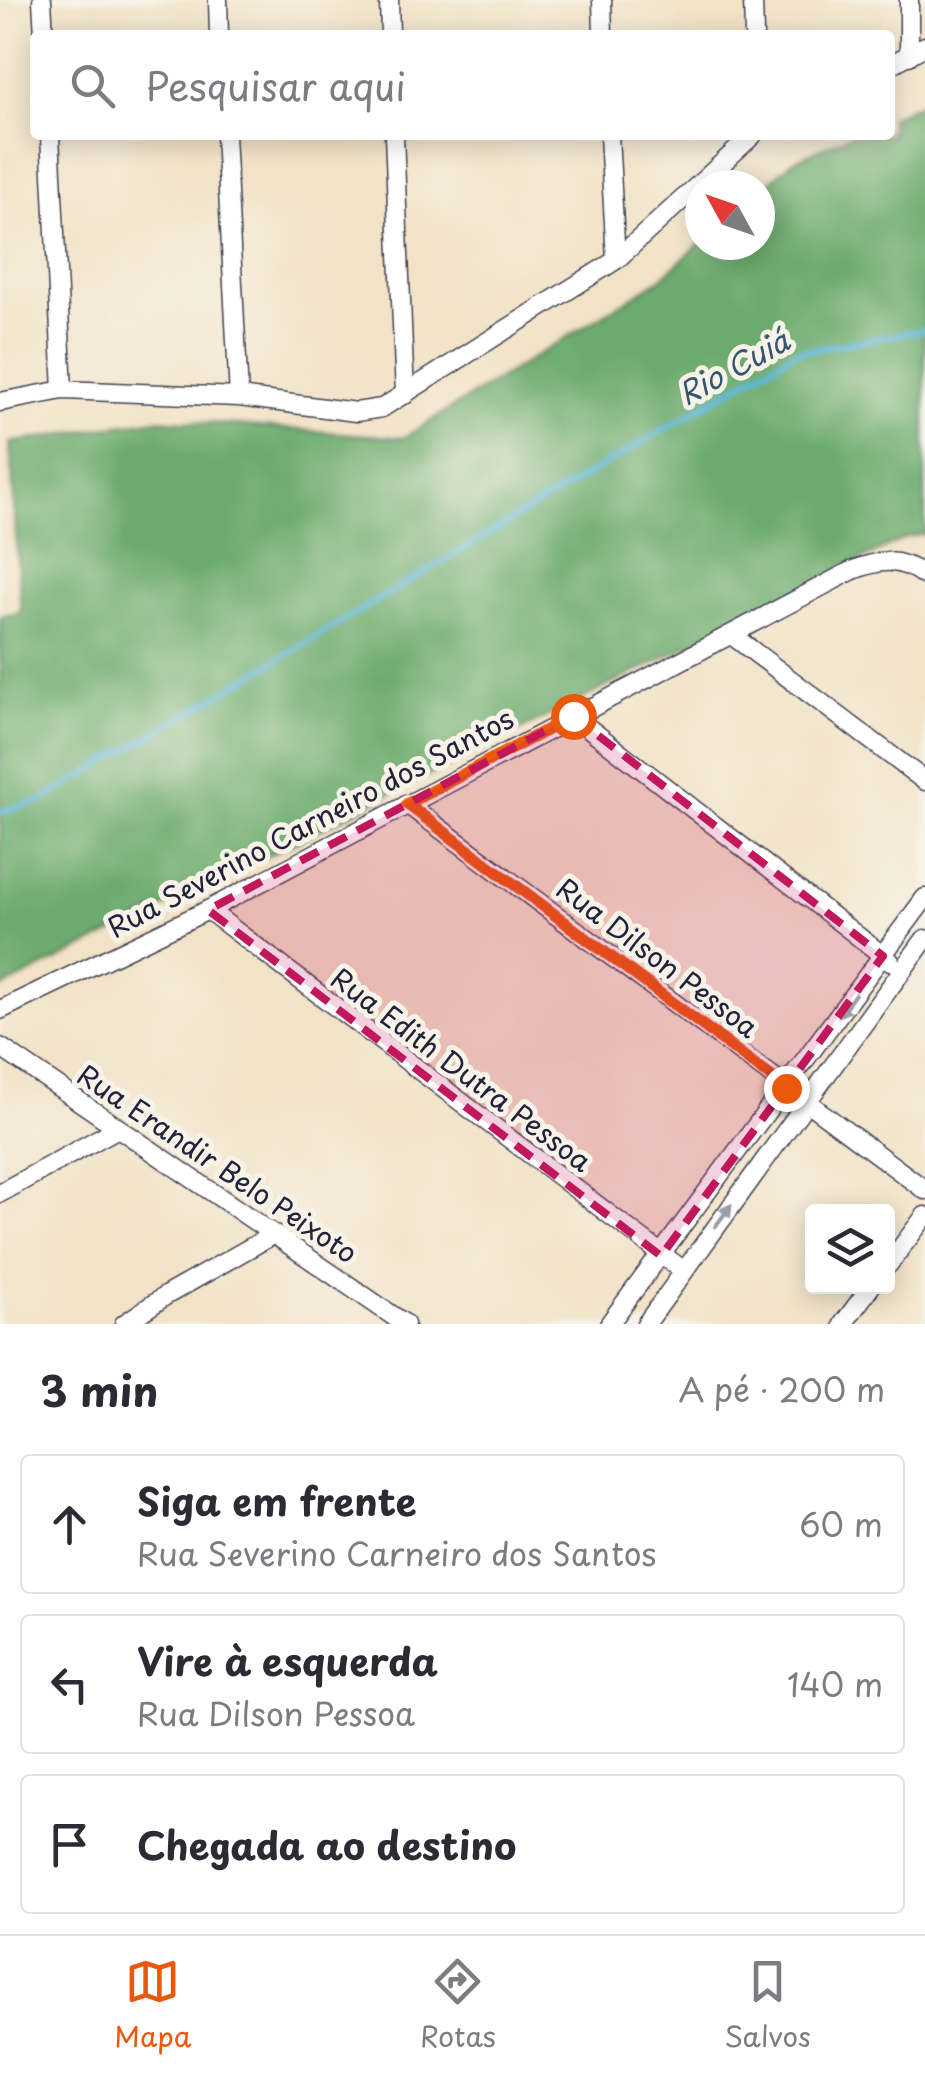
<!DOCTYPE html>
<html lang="pt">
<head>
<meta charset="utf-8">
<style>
  body { margin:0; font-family:"Playpen Sans",sans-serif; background:#f7f7f7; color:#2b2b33 }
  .controls { position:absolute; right:30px; bottom:30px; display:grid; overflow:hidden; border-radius:10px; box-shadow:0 5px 25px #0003 }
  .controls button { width:90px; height:90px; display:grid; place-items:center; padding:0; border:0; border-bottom:2px solid #e1e1e2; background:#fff; color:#2b2b33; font:50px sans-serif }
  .compass { position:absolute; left:685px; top:170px; width:90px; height:90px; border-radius:50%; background:#fff; box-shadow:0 5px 25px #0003; rotate:310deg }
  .stop { position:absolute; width:30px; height:30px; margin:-22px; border:8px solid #ea580c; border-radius:50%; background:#fff }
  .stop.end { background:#ea580c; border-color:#fff; box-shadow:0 2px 10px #0008 }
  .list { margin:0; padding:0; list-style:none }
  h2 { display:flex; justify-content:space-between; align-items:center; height:130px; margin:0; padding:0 40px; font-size:42px }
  h2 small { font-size:32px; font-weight:400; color:#7c7c81 }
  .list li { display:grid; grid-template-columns:65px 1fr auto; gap:30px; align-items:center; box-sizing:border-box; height:140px; margin:0 20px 20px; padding:0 20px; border:2px solid #e1e1e2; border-radius:10px }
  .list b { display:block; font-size:38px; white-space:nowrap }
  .list p { margin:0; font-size:32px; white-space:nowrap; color:#7c7c81 }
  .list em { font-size:32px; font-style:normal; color:#7c7c81 }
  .icon { flex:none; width:55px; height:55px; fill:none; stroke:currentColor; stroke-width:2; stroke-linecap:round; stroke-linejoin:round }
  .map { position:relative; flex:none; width:925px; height:1324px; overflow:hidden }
  .search { position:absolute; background:#fff; box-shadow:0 5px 25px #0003; left:30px; right:30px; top:30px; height:110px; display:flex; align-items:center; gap:25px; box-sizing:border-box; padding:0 35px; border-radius:10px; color:#7c7c81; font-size:38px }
  .sheet { height:610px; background:#fff }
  nav { display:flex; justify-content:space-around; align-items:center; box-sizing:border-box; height:140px; border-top:2px solid #e1e1e2; background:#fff; font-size:28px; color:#7c7c81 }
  nav a { display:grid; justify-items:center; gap:5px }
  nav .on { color:#ea580c }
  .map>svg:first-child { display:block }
  .forest { fill:#6cab6d; stroke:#476654; stroke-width:2.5 }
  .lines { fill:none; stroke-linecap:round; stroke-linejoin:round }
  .stream { stroke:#59b5d7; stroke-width:6 }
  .street-casing { stroke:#413f50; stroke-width:21 }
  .street { stroke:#fff; stroke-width:18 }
  .oneway { fill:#9c9ca7 }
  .route { stroke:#ea580c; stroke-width:12 }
  .marked { fill:#c2185b; fill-opacity:0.2; stroke:#c2185b; stroke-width:8; stroke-dasharray:20 12; stroke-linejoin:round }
  .labels { text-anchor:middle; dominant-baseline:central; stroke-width:10; stroke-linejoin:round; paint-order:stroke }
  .street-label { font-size:28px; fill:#22223b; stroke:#f7f3e8 }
  .water-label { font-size:30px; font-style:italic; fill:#355572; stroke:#f7f3e8 }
</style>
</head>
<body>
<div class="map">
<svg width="925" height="1324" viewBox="0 0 925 1324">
  <rect width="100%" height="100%" fill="#f7f3e8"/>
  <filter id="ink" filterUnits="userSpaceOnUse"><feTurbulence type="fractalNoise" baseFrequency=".01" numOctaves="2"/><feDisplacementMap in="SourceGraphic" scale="20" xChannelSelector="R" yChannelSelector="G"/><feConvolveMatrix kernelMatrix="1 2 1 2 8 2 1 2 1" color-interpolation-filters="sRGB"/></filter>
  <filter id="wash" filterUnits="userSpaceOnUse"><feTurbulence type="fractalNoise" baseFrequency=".0048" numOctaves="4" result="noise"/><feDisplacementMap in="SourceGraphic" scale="40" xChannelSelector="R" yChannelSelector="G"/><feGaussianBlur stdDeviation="2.25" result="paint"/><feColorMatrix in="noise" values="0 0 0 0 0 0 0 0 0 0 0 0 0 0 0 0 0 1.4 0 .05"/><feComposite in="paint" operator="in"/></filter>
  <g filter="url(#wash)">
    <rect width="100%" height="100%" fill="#f2e2c6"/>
    <path class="forest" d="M925,101V534L905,538L0,989V616L21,613L10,443L157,419L403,438L658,281L700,244L760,245V190L793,161L850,135H890V117Z"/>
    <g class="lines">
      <path class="stream" d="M0,812L43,800L794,352L925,330"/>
    </g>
  </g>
  <g filter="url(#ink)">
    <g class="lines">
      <defs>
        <path id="street" d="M42,0L44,35
          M218,0L219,35
          M389,0L390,35
          M602,0L603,35
          M753,0L754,35
          M909,0V56
          M890,65L925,46
          M50,135L63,390
          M225,135L239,397
          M394,135L405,395
          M609,135L616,260
          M0,402L63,390L239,397L356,412L382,408L616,260L753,135
          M733,636L925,781
          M573,716L890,961
          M407,804L925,1190
          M208,910L684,1271
          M0,1010L208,910L851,571C881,559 899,557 925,576
          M0,1047L405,1324
          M0,1193L118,1128
          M888,1265L925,1216
          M124,1324L165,1296L274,1234
          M609,1324L925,898
          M646,1324L925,939
          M843,1324L871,1286"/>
      </defs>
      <use href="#street" class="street-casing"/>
      <use href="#street" class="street"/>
    </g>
    <defs><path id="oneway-solid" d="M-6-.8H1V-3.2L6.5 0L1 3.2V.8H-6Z" transform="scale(2.5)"/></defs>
    <g class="oneway">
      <use href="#oneway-solid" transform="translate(847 1005) rotate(126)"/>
      <use href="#oneway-solid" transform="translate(723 1216) rotate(-54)"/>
    </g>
  </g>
  <g class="lines" filter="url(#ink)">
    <path class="route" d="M573,716L407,804L786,1088"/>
  </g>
  <path class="marked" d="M573,716L883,956L661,1256L208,910Z"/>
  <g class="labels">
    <g class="street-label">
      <text transform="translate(310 822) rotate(-28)">Rua Severino Carneiro dos Santos</text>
      <text transform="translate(658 957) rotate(37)">Rua Dilson Pessoa</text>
      <text transform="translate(462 1069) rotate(37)">Rua Edith Dutra Pessoa</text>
      <text transform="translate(218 1163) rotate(34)">Rua Erandir Belo Peixoto</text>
    </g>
    <g class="water-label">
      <text transform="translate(733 366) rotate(-29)">Rio Cuiá</text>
    </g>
  </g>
</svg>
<div class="controls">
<button><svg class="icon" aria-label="layers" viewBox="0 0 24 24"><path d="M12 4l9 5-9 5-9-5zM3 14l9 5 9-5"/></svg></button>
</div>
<svg class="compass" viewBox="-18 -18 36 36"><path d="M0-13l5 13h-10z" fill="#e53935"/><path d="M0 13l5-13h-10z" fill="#7c7c81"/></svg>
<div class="stop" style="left:573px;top:716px"></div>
<div class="stop end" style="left:786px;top:1088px"></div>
<div class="search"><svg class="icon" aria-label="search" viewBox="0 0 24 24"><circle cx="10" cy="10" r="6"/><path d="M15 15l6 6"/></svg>Pesquisar aqui</div>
</div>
<section class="sheet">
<h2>3 min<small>A pé · 200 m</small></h2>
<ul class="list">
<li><svg class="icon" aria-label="ahead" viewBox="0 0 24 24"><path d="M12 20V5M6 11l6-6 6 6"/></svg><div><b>Siga em frente</b><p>Rua Severino Carneiro dos Santos</p></div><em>60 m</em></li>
<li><svg class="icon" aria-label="left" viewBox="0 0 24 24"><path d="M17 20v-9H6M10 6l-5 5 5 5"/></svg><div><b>Vire à esquerda</b><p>Rua Dilson Pessoa</p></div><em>140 m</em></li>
<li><svg class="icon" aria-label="arrive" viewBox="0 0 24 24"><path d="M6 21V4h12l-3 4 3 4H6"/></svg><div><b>Chegada ao destino</b></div></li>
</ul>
</section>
<nav>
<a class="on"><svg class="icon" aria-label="map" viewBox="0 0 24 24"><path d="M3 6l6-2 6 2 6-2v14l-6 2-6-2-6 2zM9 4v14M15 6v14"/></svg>Mapa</a>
<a><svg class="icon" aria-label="directions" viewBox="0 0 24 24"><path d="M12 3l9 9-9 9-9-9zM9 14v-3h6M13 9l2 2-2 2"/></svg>Rotas</a>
<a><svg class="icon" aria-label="saved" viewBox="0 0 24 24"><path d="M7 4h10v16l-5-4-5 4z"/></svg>Salvos</a>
</nav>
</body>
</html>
